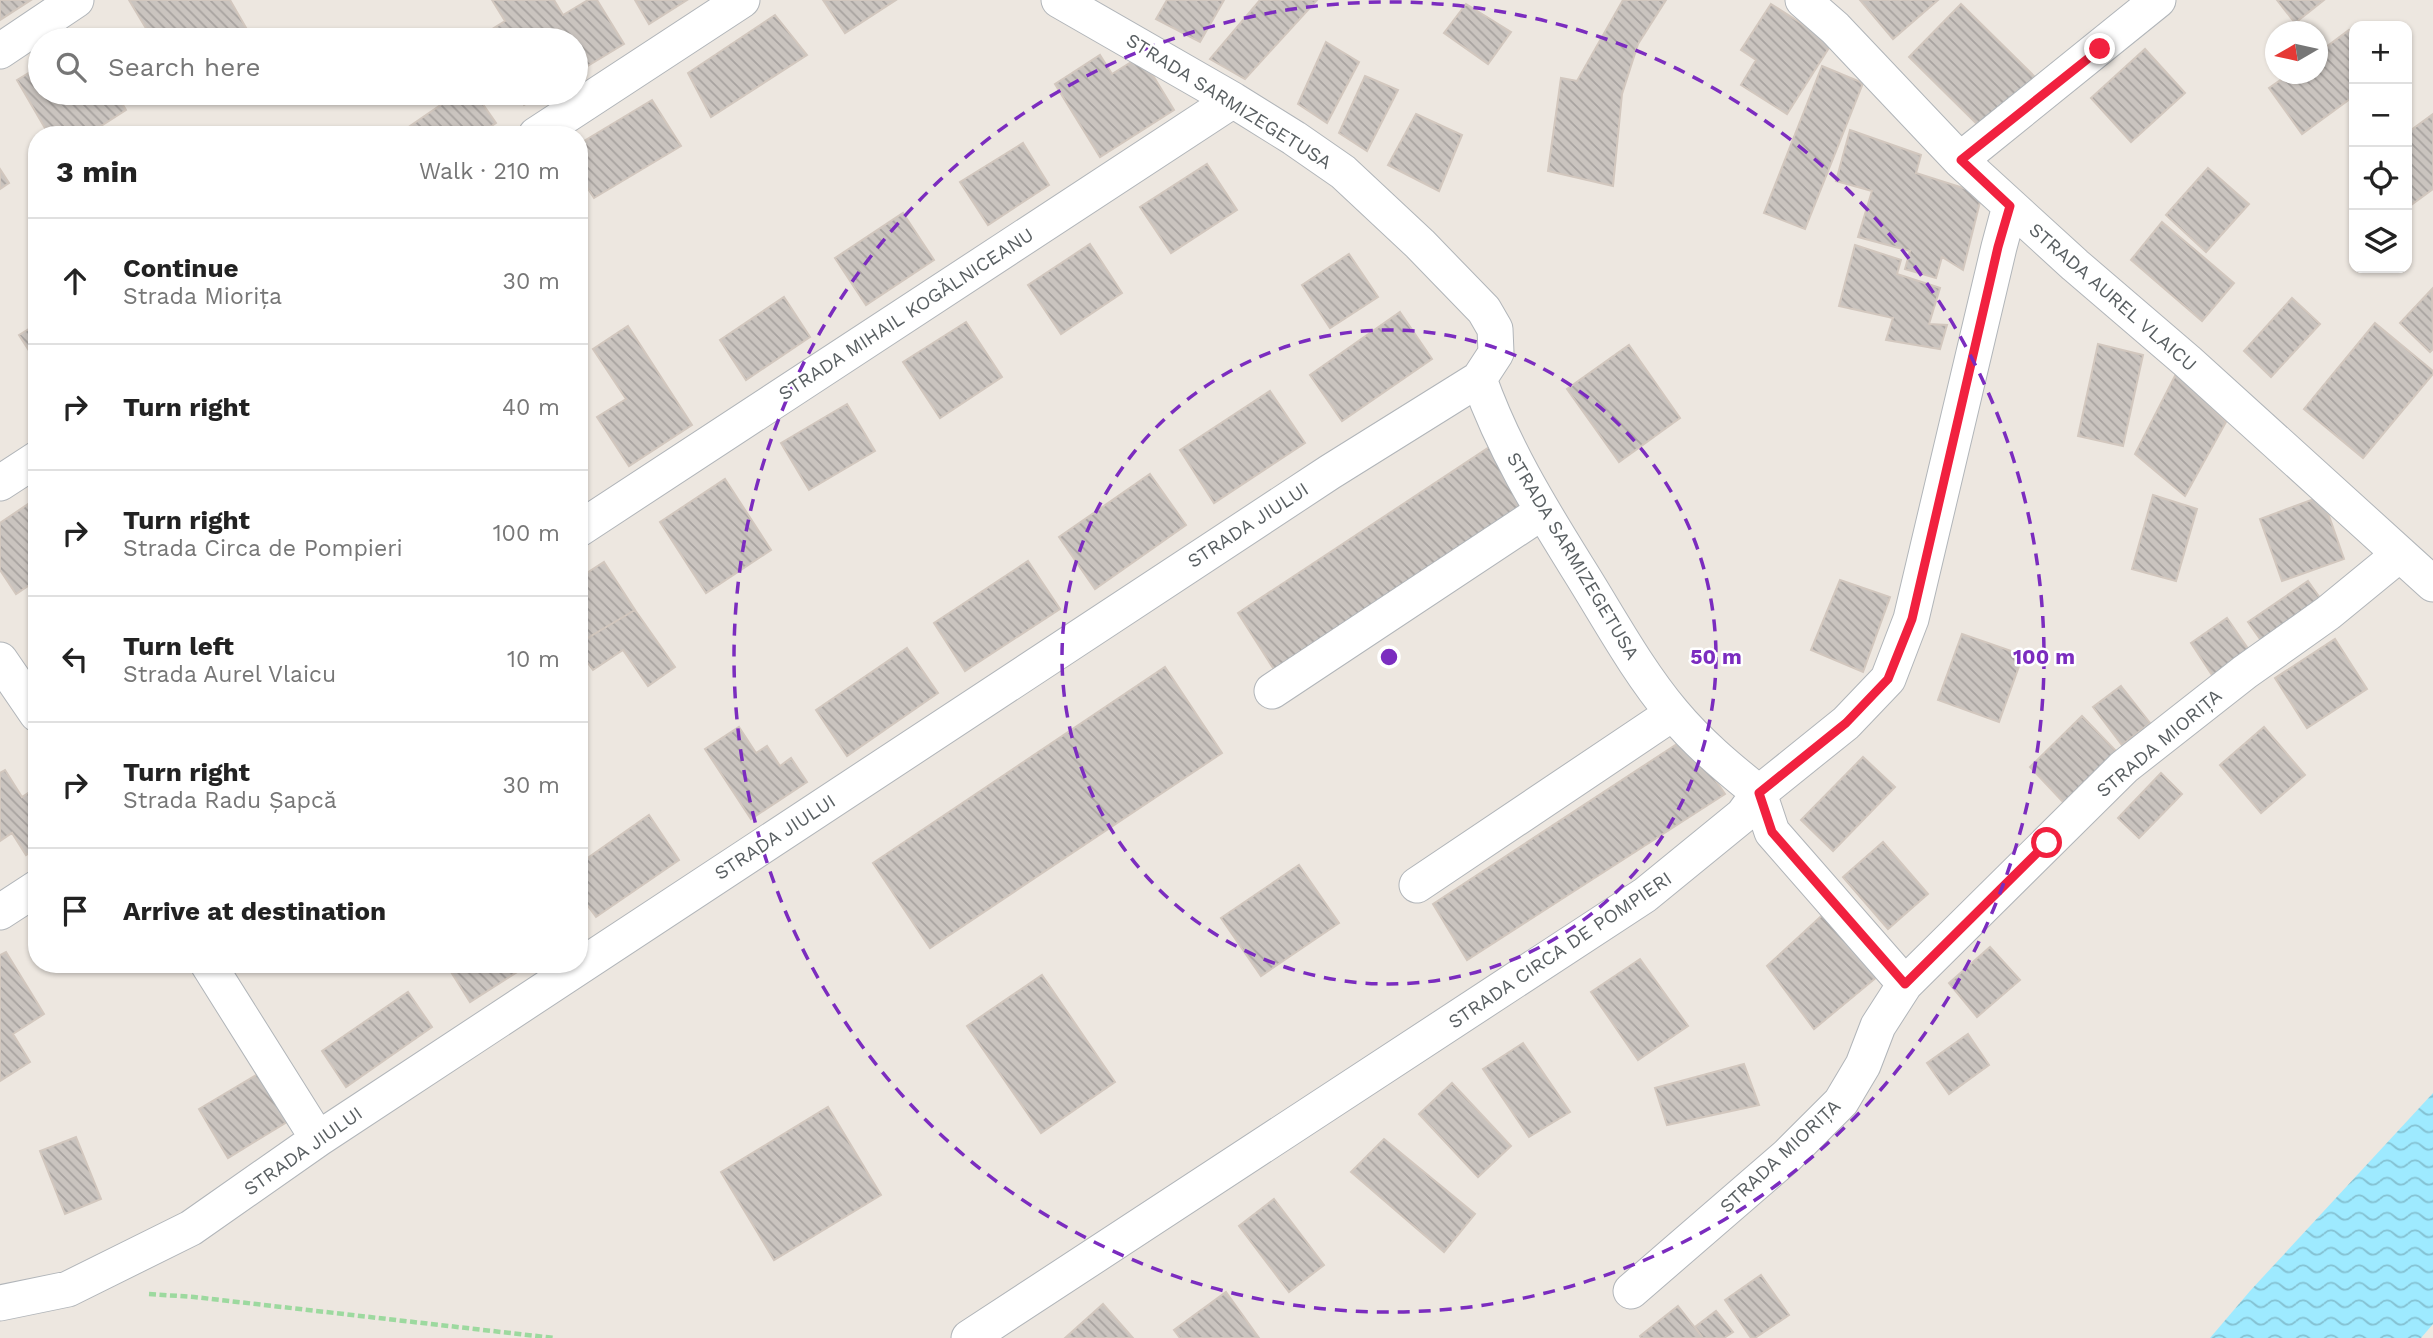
<!DOCTYPE html>
<html lang="en">
<head>
<meta charset="utf-8">
<style>
  body { margin:0; font-family:"Work Sans",sans-serif; background:#f6f6f6; color:#222 }
  .controls { position:absolute; right:21px; top:21px; display:grid; overflow:hidden; border-radius:14px; box-shadow:0 2px 5px #0004 }
  .controls button { width:63px; height:63px; display:grid; place-items:center; padding:0; border:0; border-bottom:2px solid #e0e0e0; background:#fff; color:#222; font:35px sans-serif }
  .compass { position:absolute; left:2265px; top:21px; width:63px; height:63px; border-radius:50%; background:#fff; box-shadow:0 2px 5px #0004; rotate:261deg }
  .stop { position:absolute; width:21px; height:21px; margin:-16px; border:5px solid #f1213f; border-radius:50%; background:#fff }
  .stop.end { background:#f1213f; border-color:#fff; box-shadow:0 2px 7px #0008 }
  .list { margin:0; padding:0; list-style:none }
  h2 { display:flex; justify-content:space-between; align-items:center; height:91px; margin:0; padding:0 28px; font-size:30px }
  h2 small { font-size:23px; font-weight:400; color:#767676 }
  .list li { display:grid; grid-template-columns:46px 1fr auto; gap:21px; align-items:center; box-sizing:border-box; height:126px; padding:0 28px; border-top:2px solid #e0e0e0 }
  .list b { display:block; font-size:26px; white-space:nowrap }
  .list p { margin:0; font-size:23px; white-space:nowrap; color:#767676 }
  .list em { font-size:23px; font-style:normal; color:#767676 }
  .icon { flex:none; width:38px; height:38px; fill:none; stroke:currentColor; stroke-width:2; stroke-linecap:round; stroke-linejoin:round }
  .map { position:relative; flex:none; width:2433px; height:1338px; overflow:hidden }
  .search { position:absolute; background:#fff; box-shadow:0 2px 5px #0004; left:28px; top:28px; width:560px; height:77px; display:flex; align-items:center; gap:18px; box-sizing:border-box; padding:0 24px; border-radius:38px; color:#767676; font-size:26px }
  .panel { position:absolute; background:#fff; box-shadow:0 2px 5px #0004; left:28px; top:126px; width:560px; height:847px; border-radius:28px }
  .map>svg:first-child { display:block }
  .water { fill:url(#water-waves) }
  .building { fill:url(#building-back-hatch); stroke:#d2c7be; stroke-width:2 }
  .lines { fill:none; stroke-linecap:round; stroke-linejoin:round }
  .street-casing { stroke:#b1b5b9; stroke-width:37 }
  .path { stroke:#9dd99f; stroke-width:4.5; stroke-dasharray:7 3.5; stroke-linecap:butt }
  .street { stroke:#fff; stroke-width:35 }
  .route { stroke:#f1213f; stroke-width:9 }
  .ring { fill:none; stroke:#7b2cbf; stroke-width:3.5; stroke-dasharray:12 9 }
  .labels { text-anchor:middle; dominant-baseline:central; stroke-width:5; stroke-linejoin:round; paint-order:stroke }
  .street-label { font-size:19px; fill:#595f62; stroke:#fff }
  .centre { fill:#7b2cbf; stroke:#fff; stroke-width:3.5 }
  .ring-label { font-size:21px; text-anchor:middle; font-weight:bold; fill:#7b2cbf; stroke:#fff; stroke-width:5; stroke-linejoin:round; paint-order:stroke }
</style>
</head>
<body>
<div class="map">
<svg width="2433" height="1338" viewBox="0 0 2433 1338">
  <defs>
    <pattern id="water-waves" width="16" height="10" patternUnits="userSpaceOnUse" patternTransform="scale(1.75)"><rect width="16" height="10" fill="#9eeaff"/><path d="M0 5q4-4 8 0t8 0" fill="none" stroke="#84c1d2"/></pattern>
    <pattern id="building-back-hatch" width="6" height="6" patternUnits="userSpaceOnUse" patternTransform="scale(1.75)"><rect width="6" height="6" fill="#cac4bf"/><path d="M-1 5l2 2M0 0l6 6M5-1l2 2" fill="none" stroke="#a7a29f"/></pattern>
  </defs>
  <rect width="100%" height="100%" fill="#ede7e0"/>
  <path class="water" d="M2433,1093V1324L2421,1338H2210L2250,1291Z"/>
  <path class="building" d="M0,0H31L0,20Z
    M129,0H230L249,33L238,40H218L215,36L209,40H153Z
    M492,0H554L563,15L588,0H597L624,44L576,73V40H484L481,36L505,21Z
    M635,0H687L649,24Z
    M823,0H896L845,33Z
    M1167,0H1224L1200,42L1156,19Z
    M1260,0H1317L1245,79L1210,59Z
    M1623,0H1666L1638,44L1622,94L1613,186L1548,171L1561,78L1577,81Z
    M1860,0H1938L1893,39Z
    M2277,0H2324L2295,23Z
    M1466,4L1511,32L1488,64L1444,33Z
    M1771,4L1832,43L1787,114L1741,85L1756,60L1741,50Z
    M1961,4L2036,78L1984,131L1909,57Z
    M775,15L807,55L711,117L688,73Z
    M2349,30L2354,37V96L2302,134L2269,88L2289,74H2318V53Z
    M1326,42L1359,62L1327,123L1298,104Z
    M2145,49L2185,93L2131,142L2091,98Z
    M1100,55L1112,74L1141,56L1174,110L1100,157L1055,84Z
    M40,66V93H116L126,110L87,135H49L17,80Z
    M1822,66L1863,83L1805,229L1764,213Z
    M1365,76L1398,90L1367,151L1339,133Z
    M458,93H475L496,123L478,135H397Z
    M516,93H544L524,105Z
    M652,100L681,146L594,198L579,175V144Z
    M1416,114L1462,135L1439,191L1388,165Z
    M2433,114V189L2407,208V133Z
    M1850,130L1921,155L1916,173L1982,194L1963,270L1942,257L1936,278L1905,269L1910,251L1858,237L1872,191L1836,181Z
    M1023,143L1049,185L988,225L960,182Z
    M1207,164L1237,210L1171,253L1140,207Z
    M2208,168L2249,204L2206,252L2166,215Z
    M0,169L9,183L0,189Z
    M903,213L934,260L866,305L835,258Z
    M2162,222L2234,283L2202,321L2131,260Z
    M1090,244L1122,293L1061,334L1028,285Z
    M1855,245L1901,260L1897,274L1940,288L1929,324L1947,325L1940,349L1886,340L1893,318L1839,306Z
    M1349,254L1378,297L1330,328L1302,285Z
    M2432,289L2433,349L2430,352L2400,323Z
    M784,297L810,337L746,380L720,340Z
    M2292,298L2320,324L2271,377L2244,351Z
    M1400,312L1432,359L1342,421L1310,375Z
    M966,322L1002,377L940,418L903,362Z
    M2375,323L2433,371V374L2363,458L2304,409Z
    M37,324V363L19,335Z
    M628,326L692,425L629,466L597,417L626,399L593,349Z
    M2098,344L2143,355L2123,446L2078,436Z
    M1629,345L1680,418L1619,462L1567,389Z
    M2177,372L2226,422L2185,496L2135,454Z
    M1270,391L1305,443L1214,503L1180,450Z
    M847,404L875,451L809,490L781,443Z
    M1494,444L1530,504L1275,671L1238,613Z
    M1150,474L1186,525L1095,589L1059,537Z
    M725,479L771,550L706,593L660,522Z
    M2153,495L2197,509L2176,581L2132,569Z
    M2322,496L2344,559L2282,581L2260,519Z
    M37,498V580L16,594L0,570V523Z
    M1028,561L1060,609L965,671L934,623Z
    M604,562L635,610L579,643V578Z
    M1840,580L1890,597L1863,672L1811,650Z
    M2308,581L2325,605L2265,646L2248,622Z
    M635,610L675,667L648,686L623,650L593,670L579,651V643Z
    M2227,618L2251,653L2214,678L2191,643Z
    M1962,634L2023,655L1999,722L1938,700Z
    M2335,639L2367,689L2307,728L2275,678Z
    M907,648L938,693L847,756L816,710Z
    M1165,667L1222,753L930,948L873,863Z
    M2121,686L2150,723L2122,745L2093,707Z
    M2082,716L2117,752L2064,803L2030,767Z
    M739,727L756,753L767,746L780,766L791,758L807,782L751,819L705,749Z
    M2264,727L2305,775L2261,813L2220,765Z
    M1686,738L1725,794L1467,960L1433,904Z
    M1863,757L1895,787L1833,851L1801,820Z
    M5,770L22,797L37,787V848L26,855L12,833L0,841V773Z
    M2161,773L2182,794L2139,838L2118,818Z
    M649,815L679,860L596,917L579,894V864Z
    M1883,842L1928,894L1888,929L1843,877Z
    M1299,865L1339,923L1261,976L1221,918Z
    M1829,909L1883,972L1814,1029L1767,966Z
    M1990,947L2020,980L1977,1017L1949,983Z
    M6,952L44,1014L13,1034L30,1062L0,1081V955Z
    M1640,959L1688,1026L1638,1060L1591,992Z
    M446,964H530L470,1002Z
    M1042,975L1115,1082L1041,1133L967,1026Z
    M408,992L432,1027L346,1087L322,1051Z
    M1968,1034L1989,1065L1949,1094L1927,1063Z
    M1523,1043L1570,1112L1529,1137L1483,1069Z
    M1744,1064L1759,1105L1667,1125L1655,1088Z
    M263,1071L292,1119L228,1158L199,1109Z
    M1452,1083L1511,1146L1478,1177L1419,1114Z
    M828,1107L881,1195L774,1260L721,1172Z
    M76,1137L101,1199L65,1214L40,1151Z
    M1384,1139L1475,1214L1444,1252L1351,1172Z
    M1274,1199L1324,1265L1289,1292L1239,1226Z
    M1761,1275L1789,1315L1755,1338H1751L1725,1300Z
    M1226,1292L1259,1338H1180L1174,1330Z
    M1103,1304L1133,1338H1065Z
    M1678,1306L1703,1338H1641L1640,1336Z
    M1716,1311L1733,1332L1724,1338H1703L1695,1327Z"/>
  <g class="lines">
    <defs>
      <path id="street" d="M1059,0L1233,100L1294,138L1343,172L1420,244L1484,310L1495,329L1496,353L1479,379C1503,447 1539,506 1577,567C1608,616 1636,669 1673,713C1698,743 1728,768 1759,793
        M1803,0L1835,28L1960,160L2075,265L2187,361L2433,584
        M0,51L76,0
        M536,135L742,0
        M1960,160L2158,0
        M0,483L37,459
        M579,529L1233,100
        M0,660L37,714
        M1272,691L1542,512
        M1759,793L1772,832L1905,984
        M1417,885L1673,713
        M0,912L37,888
        M208,964L318,1139
        M1631,1291L1787,1156L1841,1102L1863,1065L1878,1026L1905,984L2124,767L2245,672L2328,613L2400,554
        M0,1303L68,1289L191,1228L318,1139L1330,472L1479,379
        M969,1338L1645,895L1743,815L1759,793L1846,723L1888,679L1911,619L1999,247L2010,206"/>
    </defs>
    <use href="#street" class="street-casing"/>
    <path class="path" d="M149,1294L194,1297L554,1338"/>
    <use href="#street" class="street"/>
  </g>
  <g class="lines">
    <path class="route" d="M2047,843L1905,984L1772,832L1759,793L1846,723L1888,679L1912,619L1998,247L2010,206L1961,160L2100,49"/>
  </g>
  <g class="ring">
    <circle cx="1389" cy="657" r="327"/>
    <circle cx="1389" cy="657" r="655"/>
  </g>
  <g class="labels">
    <g class="street-label">
      <text transform="translate(1229 101) rotate(32)">STRADA SARMIZEGETUSA</text>
      <text transform="translate(2113 297) rotate(41)">STRADA AUREL VLAICU</text>
      <text transform="translate(906 314) rotate(-33)">STRADA MIHAIL KOGĂLNICEANU</text>
      <text transform="translate(1248 525) rotate(-33)">STRADA JIULUI</text>
      <text transform="translate(1573 556) rotate(59)">STRADA SARMIZEGETUSA</text>
      <text transform="translate(2159 743) rotate(-40)">STRADA MIORIȚA</text>
      <text transform="translate(775 837) rotate(-33)">STRADA JIULUI</text>
      <text transform="translate(1560 950) rotate(-34)">STRADA CIRCA DE POMPIERI</text>
      <text transform="translate(303 1151) rotate(-35)">STRADA JIULUI</text>
      <text transform="translate(1780 1156) rotate(-43)">STRADA MIORIȚA</text>
    </g>
  </g>
  <circle cx="1389" cy="657" r="10" class="centre"/>
  <g class="ring-label">
    <text x="1716" y="664">50 m</text>
    <text x="2044" y="664">100 m</text>
  </g>
</svg>
<div class="controls">
<button>+</button>
<button>−</button>
<button><svg class="icon" aria-label="locate" viewBox="0 0 24 24"><circle cx="12" cy="12" r="6"/><path d="M12 2v4M12 18v4M2 12h4M18 12h4"/></svg></button>
<button><svg class="icon" aria-label="layers" viewBox="0 0 24 24"><path d="M12 4l9 5-9 5-9-5zM3 14l9 5 9-5"/></svg></button>
</div>
<svg class="compass" viewBox="-18 -18 36 36"><path d="M0-13l5 13h-10z" fill="#e53935"/><path d="M0 13l5-13h-10z" fill="#767676"/></svg>
<div class="stop" style="left:2047px;top:843px"></div>
<div class="stop end" style="left:2100px;top:49px"></div>
<div class="search"><svg class="icon" aria-label="search" viewBox="0 0 24 24"><circle cx="10" cy="10" r="6"/><path d="M15 15l6 6"/></svg>Search here</div>
<section class="panel">
<h2>3 min<small>Walk · 210 m</small></h2>
<ul class="list">
<li><svg class="icon" aria-label="ahead" viewBox="0 0 24 24"><path d="M12 20V5M6 11l6-6 6 6"/></svg><div><b>Continue</b><p>Strada Miorița</p></div><em>30 m</em></li>
<li><svg class="icon" aria-label="right" viewBox="0 0 24 24"><path d="M7 20v-9h11M14 6l5 5-5 5"/></svg><div><b>Turn right</b></div><em>40 m</em></li>
<li><svg class="icon" aria-label="right" viewBox="0 0 24 24"><path d="M7 20v-9h11M14 6l5 5-5 5"/></svg><div><b>Turn right</b><p>Strada Circa de Pompieri</p></div><em>100 m</em></li>
<li><svg class="icon" aria-label="left" viewBox="0 0 24 24"><path d="M17 20v-9H6M10 6l-5 5 5 5"/></svg><div><b>Turn left</b><p>Strada Aurel Vlaicu</p></div><em>10 m</em></li>
<li><svg class="icon" aria-label="right" viewBox="0 0 24 24"><path d="M7 20v-9h11M14 6l5 5-5 5"/></svg><div><b>Turn right</b><p>Strada Radu Șapcă</p></div><em>30 m</em></li>
<li><svg class="icon" aria-label="arrive" viewBox="0 0 24 24"><path d="M6 21V4h12l-3 4 3 4H6"/></svg><div><b>Arrive at destination</b></div></li>
</ul>
</section>
</div>
</body>
</html>
